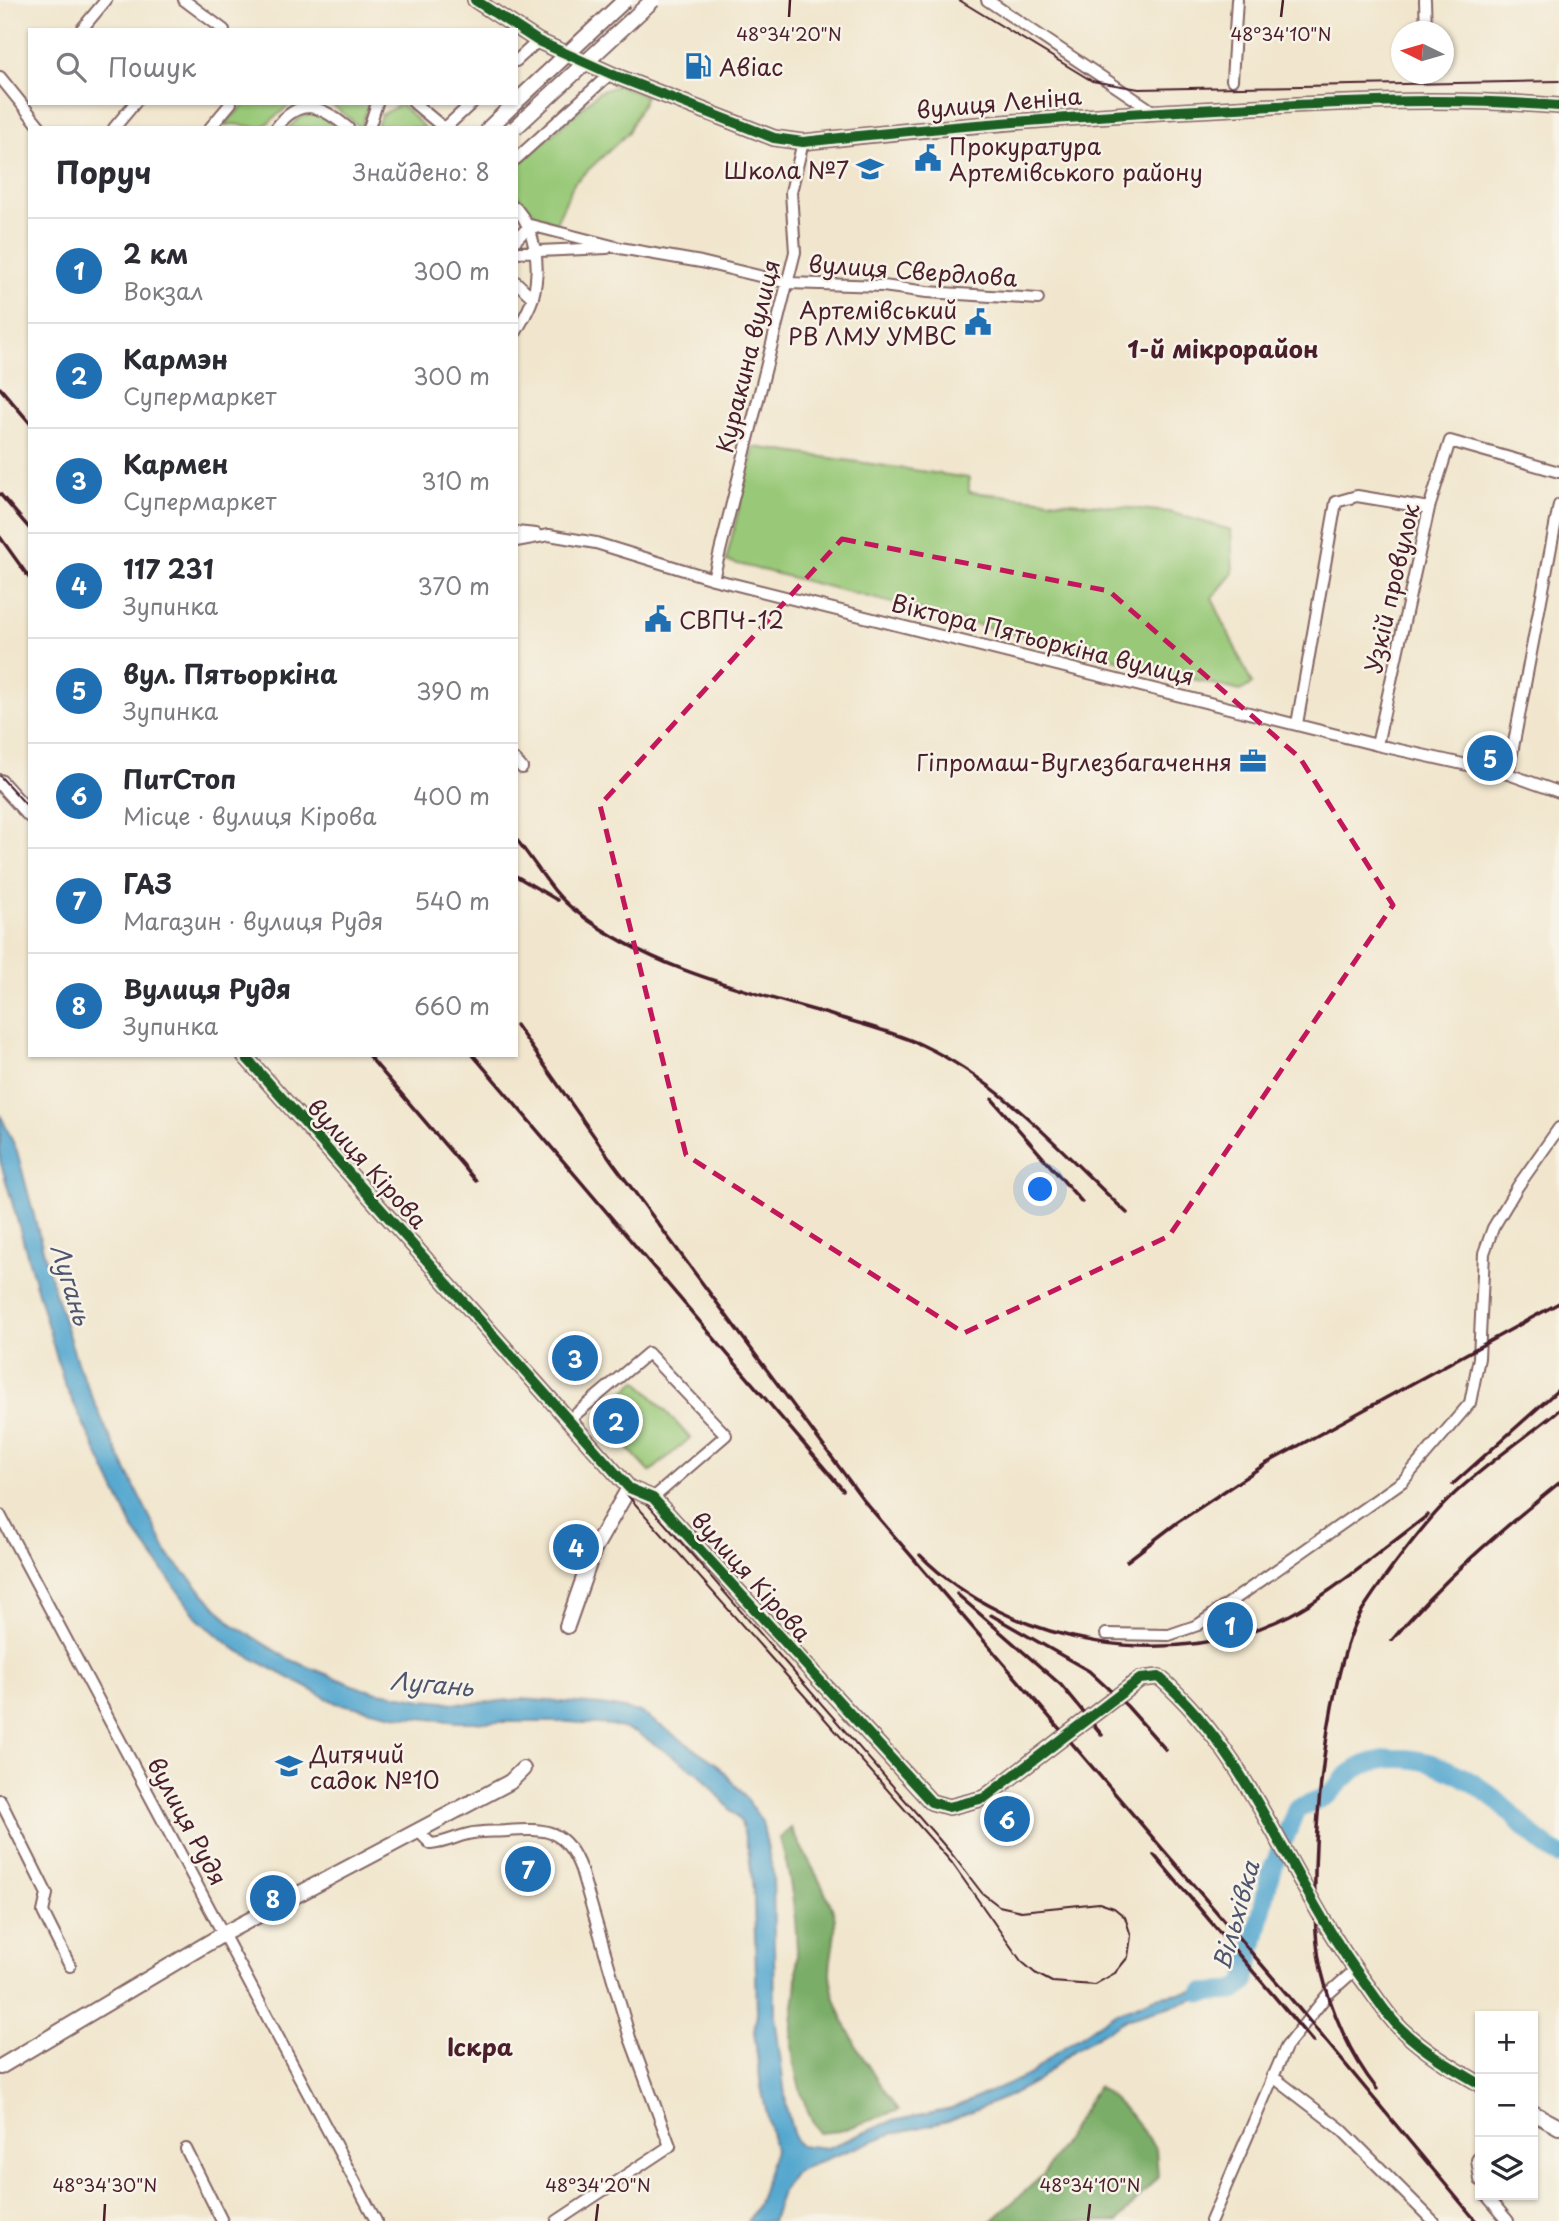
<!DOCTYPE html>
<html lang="uk">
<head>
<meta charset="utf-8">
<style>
  body { margin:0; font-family:"Playpen Sans",sans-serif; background:#f2f2f3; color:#2b2b33 }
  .controls { position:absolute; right:21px; bottom:21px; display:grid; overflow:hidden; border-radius:0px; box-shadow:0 2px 5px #0004 }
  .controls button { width:63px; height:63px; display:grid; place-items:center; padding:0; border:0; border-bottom:2px solid #e1e1e2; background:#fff; color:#2b2b33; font:35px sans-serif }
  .compass { position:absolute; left:1391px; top:21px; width:63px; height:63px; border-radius:50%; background:#fff; box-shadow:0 2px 5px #0004; rotate:275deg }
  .you { position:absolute; left:1041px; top:1190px; width:24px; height:24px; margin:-18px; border:5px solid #fff; border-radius:50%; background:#1a73e8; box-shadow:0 0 0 10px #1a73e833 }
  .badge { display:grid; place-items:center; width:46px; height:46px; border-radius:50%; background:#1f6fb2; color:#fff; font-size:23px; font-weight:700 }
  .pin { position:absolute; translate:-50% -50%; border:4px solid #fff; box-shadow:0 2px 7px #0006 }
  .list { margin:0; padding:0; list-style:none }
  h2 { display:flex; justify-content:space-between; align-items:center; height:91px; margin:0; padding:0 28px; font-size:30px }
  h2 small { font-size:23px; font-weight:400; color:#7c7c81 }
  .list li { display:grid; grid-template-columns:46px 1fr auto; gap:21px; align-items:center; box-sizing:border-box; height:105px; padding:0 28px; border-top:2px solid #e1e1e2 }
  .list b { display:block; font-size:26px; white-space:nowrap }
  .list p { margin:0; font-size:23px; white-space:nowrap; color:#7c7c81 }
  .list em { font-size:23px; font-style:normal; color:#7c7c81 }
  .icon { flex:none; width:38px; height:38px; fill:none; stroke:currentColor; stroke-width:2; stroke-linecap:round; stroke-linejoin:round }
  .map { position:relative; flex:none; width:1559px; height:2221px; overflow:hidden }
  .search { position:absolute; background:#fff; box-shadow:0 2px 5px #0004; left:28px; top:28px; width:490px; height:77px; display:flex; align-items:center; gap:18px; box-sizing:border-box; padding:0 24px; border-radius:0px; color:#7c7c81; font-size:26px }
  .panel { position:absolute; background:#fff; box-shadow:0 2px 5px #0004; left:28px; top:126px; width:490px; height:931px; border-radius:0px }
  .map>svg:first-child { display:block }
  .green { fill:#99c978; stroke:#727452; stroke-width:2 }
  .forest { fill:#7aad68; stroke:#62664a; stroke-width:2 }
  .water { fill:#54a7cf; stroke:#4f637d; stroke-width:2 }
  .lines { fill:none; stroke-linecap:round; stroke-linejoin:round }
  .river { stroke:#54a7cf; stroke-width:19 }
  .street-casing { stroke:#846564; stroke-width:14 }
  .secondary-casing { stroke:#846564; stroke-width:18 }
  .street { stroke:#fff; stroke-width:10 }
  .secondary { stroke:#fff; stroke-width:14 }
  .tram { stroke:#4a1f2b; stroke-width:2 }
  .rail { stroke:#4a1f2b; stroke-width:3.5 }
  .secondary-bridge-casing { stroke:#846564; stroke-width:18; stroke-linecap:butt }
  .secondary-bridge { stroke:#fff; stroke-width:14 }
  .cycleway-casing { stroke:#f7f3e8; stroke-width:15 }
  .cycleway { stroke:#1b5e20; stroke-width:10 }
  .marked { fill:none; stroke:#c2185b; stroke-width:5; stroke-dasharray:14 9; stroke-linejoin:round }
  .ticks { fill:none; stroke:#4a1f2b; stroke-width:2.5 }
  .labels { text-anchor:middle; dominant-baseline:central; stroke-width:5; stroke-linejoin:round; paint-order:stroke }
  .poi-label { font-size:23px; fill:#4a1f2b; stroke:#f7f3e8; text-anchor:start }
  .street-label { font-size:23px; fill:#4a1f2b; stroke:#f7f3e8 }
  .neighbourhood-label { font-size:24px; font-weight:bold; fill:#4a1f2b; stroke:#f7f3e8 }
  .water-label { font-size:24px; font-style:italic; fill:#4e556d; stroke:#f7f3e8 }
  .ticks-label { font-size:18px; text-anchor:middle; fill:#4a1f2b; stroke:#f7f3e8; stroke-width:5; stroke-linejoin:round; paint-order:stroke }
</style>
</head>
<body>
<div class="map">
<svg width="1559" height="2221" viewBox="0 0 1559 2221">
  <rect width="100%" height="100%" fill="#f7f3e8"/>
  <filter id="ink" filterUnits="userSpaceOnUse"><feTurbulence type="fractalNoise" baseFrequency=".0143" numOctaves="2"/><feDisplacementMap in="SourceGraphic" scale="14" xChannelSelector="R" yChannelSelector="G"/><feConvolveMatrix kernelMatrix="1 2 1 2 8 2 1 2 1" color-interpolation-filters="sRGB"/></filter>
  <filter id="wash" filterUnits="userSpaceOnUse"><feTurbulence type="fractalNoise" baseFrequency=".00686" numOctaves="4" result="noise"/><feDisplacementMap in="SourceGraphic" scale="28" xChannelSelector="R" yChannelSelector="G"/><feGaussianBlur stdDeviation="1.57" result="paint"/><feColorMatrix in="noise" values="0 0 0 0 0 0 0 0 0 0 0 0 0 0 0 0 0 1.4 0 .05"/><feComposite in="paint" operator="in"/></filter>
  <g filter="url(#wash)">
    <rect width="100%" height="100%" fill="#f1e6cd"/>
    <path class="green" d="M619,85L646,96L627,134L574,183L556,223L538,217L516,194V167L599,92Z
      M246,103H292L262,128L234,124L223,126Z
      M330,103H369L361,128Z
      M401,104L425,128H376L381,115Z
      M311,113L321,115L336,128H288L300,117Z
      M754,447L969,478V492L1169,512L1231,530L1233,573L1212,598L1252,684L1240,691L726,561Z
      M637,1380L690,1438L650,1472L598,1416Z"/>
    <path class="forest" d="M791,1828C801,1848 830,1896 834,1914C838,1934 830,1953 830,1973C832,2014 874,2078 899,2110L840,2131L819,2133C800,2101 790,2061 792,2024C793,2008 797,1992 797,1976C798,1928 793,1884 780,1838Z
      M1098,2086L1130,2114L1156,2149L1158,2177L1118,2221H992L1044,2174Z"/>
    <path class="water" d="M0,1114L17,1151L51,1280L78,1365L107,1431L169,1556L232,1624L289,1659L363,1689L423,1700L467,1704L521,1699L602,1705L640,1712L717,1764L745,1796L762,1822L773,1873L775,2016L787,2111L794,2137L799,2145L827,2148L892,2121L951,2109L1031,2074L1054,2054L1112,2015L1156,1997L1228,1985L1226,1995H1210L1129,2018L1073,2051L1038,2080L1009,2096L948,2121L891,2134L796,2171L783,2189L772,2221H748L758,2204L775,2150L761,2087L754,2031L757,2013L754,1899L749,1854L741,1822L700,1774L636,1732L611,1725L569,1722H458L400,1716L336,1703L235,1649L199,1620L134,1530L64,1383L0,1160Z"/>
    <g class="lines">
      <path class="river" d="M1202,1993L1234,1991L1245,1983L1270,1875L1297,1808C1308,1804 1323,1799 1331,1792C1342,1782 1349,1771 1364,1765C1409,1748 1454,1767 1490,1795C1515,1814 1531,1839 1559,1855"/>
    </g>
  </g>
  <g filter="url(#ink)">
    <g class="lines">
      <defs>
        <path id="street" d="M184,0L224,30
          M987,0L1154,112
          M1425,0L1426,32
          M81,30L106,0
          M516,61L538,41
          M0,77L41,128
          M1232,80L1237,0
          M414,103L444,128
          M114,128L135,103
          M210,128L231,103
          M276,128C301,95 321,106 348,128
          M369,128L377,103
          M445,128L472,103
          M516,159L610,74
          M516,208C536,231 541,267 533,297C530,309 522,321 516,332
          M516,240L530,225L620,248L701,262L788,283L883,286L927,292L1038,299
          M516,252L607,248
          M516,282L533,298
          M516,532L536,534
          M516,541L549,535L596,543L713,579L1377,745L1508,774L1559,792
          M713,579L795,252L791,192L803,142
          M1297,724L1336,502L1357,496L1429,508
          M1377,745L1429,508L1450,441L1559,472
          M516,761L522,768
          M1508,774L1559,505
          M569,1420L648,1353L726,1435L653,1498
          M0,1515L376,2221
          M1106,1634L1169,1635L1198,1625L1403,1481L1470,1403L1479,1358L1484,1253L1493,1228L1518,1186L1559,1128
          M0,1800L47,1894L43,1912L70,1966
          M418,1831L431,1844C445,1843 455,1837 468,1834C480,1831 495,1832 507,1831C547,1828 566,1829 581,1870L630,2038L670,2146L557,2221
          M1272,2076L1341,2129L1433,2221
          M186,2149L222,2221
          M1480,2155L1477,2160L1480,2180
          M1486,2195L1508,2221
          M1211,2221L1286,2047L1328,1994L1355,1970"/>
        <path id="secondary" d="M475,0L538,41L618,77L774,138L803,142C947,126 1091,115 1236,108C1344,102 1451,97 1559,106
          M489,128L515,103
          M0,782L30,815
          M244,1055L629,1488L653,1498L931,1802L949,1807L984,1798L1140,1679L1159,1677C1254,1759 1291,1886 1366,1984C1377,1999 1388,2017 1402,2030C1425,2052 1452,2068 1480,2084
          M567,1626L594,1549L629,1488
          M0,2067L225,1933L510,1782L523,1769
          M1533,2113L1559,2127"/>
      </defs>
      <use href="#street" class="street-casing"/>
      <use href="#secondary" class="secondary-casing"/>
      <use href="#street" class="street"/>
      <use href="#secondary" class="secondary"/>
      <path class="tram" d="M959,0L1092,81L1139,89L1559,81
        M0,776L30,809
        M239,1055L952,1863L1021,1961L1035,1973L1052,1982L1094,1985L1115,1973L1128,1957L1131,1936L1125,1917L1114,1908L1099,1903L1021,1911L999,1906L982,1893L951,1853L572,1417L249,1055"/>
      <path class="rail" d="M0,388L30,423
        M0,494L30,529
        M0,537L30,579
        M516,839C536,863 552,894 577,912C651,969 744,990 831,1015C861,1024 894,1032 922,1045C1003,1083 1063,1153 1127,1213
        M516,876L557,900
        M516,1025L613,1163L865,1502L1286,1993L1476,2221
        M368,1055L476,1181
        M473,1055L843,1490
        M992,1099L1082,1202
        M1453,1484L1559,1389
        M920,1555C1011,1647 1175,1674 1290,1615C1318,1600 1344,1580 1369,1561
        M1127,1561L1178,1522L1267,1463L1559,1303
        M1362,1566L1428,1515
        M957,1594L1061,1685L1102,1735
        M991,1615L1089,1671L1127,1706L1166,1750
        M1392,1640C1442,1580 1499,1532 1559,1483
        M1154,1855L1313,2042
        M1377,2089C1350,2055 1331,2011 1321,1969C1304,1895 1323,1674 1363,1609C1384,1577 1424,1523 1451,1497C1484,1465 1524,1439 1559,1410"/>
      <defs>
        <path id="secondary-bridge" d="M516,102L625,0
          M515,128L653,0"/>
      </defs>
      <use href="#secondary-bridge" class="secondary-bridge-casing"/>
      <use href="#secondary-bridge" class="secondary-bridge"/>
      <defs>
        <path id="cycleway" d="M475,0L538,41L618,77L774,138L803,142C947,126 1091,115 1236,108C1344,102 1451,97 1559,106
          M244,1055L629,1488L653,1498L931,1802L949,1807L984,1798L1140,1679L1159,1677C1254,1759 1291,1886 1366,1984C1377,1999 1388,2017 1402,2030C1425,2052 1452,2068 1480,2084"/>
      </defs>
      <use href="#cycleway" class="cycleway-casing"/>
      <use href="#cycleway" class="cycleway"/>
    </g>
  </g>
  <path class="marked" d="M842,539L1109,591L1300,758L1393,905L1169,1236L964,1333L686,1155L600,805Z"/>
  <path class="ticks" d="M789,17L790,0M1281,17L1283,0M104,2221L105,2204M596,2221L598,2204M1088,2221L1090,2204"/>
  <defs>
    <symbol id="fuel-bare" viewBox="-9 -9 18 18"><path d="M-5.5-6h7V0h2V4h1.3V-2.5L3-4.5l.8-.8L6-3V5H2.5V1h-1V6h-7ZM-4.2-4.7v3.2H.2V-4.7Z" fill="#1f6fb2" stroke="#f7f3e8" stroke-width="2.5" paint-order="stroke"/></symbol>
    <symbol id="civic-bare" viewBox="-9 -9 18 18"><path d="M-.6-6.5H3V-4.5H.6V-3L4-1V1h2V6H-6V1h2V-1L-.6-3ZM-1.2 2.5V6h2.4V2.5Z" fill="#1f6fb2" stroke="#f7f3e8" stroke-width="2.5" paint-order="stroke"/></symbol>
    <symbol id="school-bare" viewBox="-9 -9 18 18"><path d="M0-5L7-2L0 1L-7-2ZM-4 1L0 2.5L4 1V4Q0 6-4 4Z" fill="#1f6fb2" stroke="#f7f3e8" stroke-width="2.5" paint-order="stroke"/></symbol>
    <symbol id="office-bare" viewBox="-9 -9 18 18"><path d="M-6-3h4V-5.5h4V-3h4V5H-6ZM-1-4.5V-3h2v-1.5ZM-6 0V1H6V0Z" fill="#1f6fb2" stroke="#f7f3e8" stroke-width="2.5" paint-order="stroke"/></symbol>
  </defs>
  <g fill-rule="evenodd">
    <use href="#fuel-bare" x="679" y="47" width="38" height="38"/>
    <use href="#civic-bare" x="909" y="139" width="38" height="38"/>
    <use href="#school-bare" x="851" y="150" width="38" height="38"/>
    <use href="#civic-bare" x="959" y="303" width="38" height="38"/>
    <use href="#civic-bare" x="639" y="600" width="38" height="38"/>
    <use href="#office-bare" x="1234" y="742" width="38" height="38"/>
    <use href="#school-bare" x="270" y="1747" width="38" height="38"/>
  </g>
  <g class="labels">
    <g class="poi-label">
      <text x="719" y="66">Авіас</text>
      <text x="949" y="145">Прокуратура<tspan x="949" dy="26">Артемівського району</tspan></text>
      <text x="849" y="169" text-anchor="end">Школа №7</text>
      <text x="957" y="309" text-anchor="end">Артемівський<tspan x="957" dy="26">РВ ЛМУ УМВС</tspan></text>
      <text x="679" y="619">СВПЧ-12</text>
      <text x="1232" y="761" text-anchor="end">Гіпромаш-Вуглезбагачення</text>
      <text x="310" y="1753">Дитячий<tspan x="310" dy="26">садок №10</tspan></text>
    </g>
    <g class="street-label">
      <text transform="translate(999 102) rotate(-5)">вулиця Леніна</text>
      <text transform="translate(913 270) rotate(4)">вулиця Свердлова</text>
      <text transform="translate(747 356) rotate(-76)">Куракина вулиця</text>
      <text transform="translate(1391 588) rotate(-77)">Узкій провулок</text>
      <text transform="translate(1043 639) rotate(14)">Віктора Пятьоркіна вулиця</text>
      <text transform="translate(368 1163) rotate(48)">вулиця Кірова</text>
      <text transform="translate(752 1576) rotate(48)">вулиця Кірова</text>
      <text transform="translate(188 1821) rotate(62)">вулиця Рудя</text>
    </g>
    <g class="neighbourhood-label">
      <text x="1223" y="348">1-й мікрорайон</text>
      <text x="480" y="2046">Іскра</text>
    </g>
    <g class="water-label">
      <text transform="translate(72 1284) rotate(73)">Лугань</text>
      <text transform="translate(432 1683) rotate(5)">Лугань</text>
      <text transform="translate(1235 1915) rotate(-74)">Вільхівка</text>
    </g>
  </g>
  <g class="ticks-label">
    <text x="789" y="41">48°34'20"N</text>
    <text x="1281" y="41">48°34'10"N</text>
    <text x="105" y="2192">48°34'30"N</text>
    <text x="598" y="2192">48°34'20"N</text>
    <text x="1090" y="2192">48°34'10"N</text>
  </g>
</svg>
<div class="controls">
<button>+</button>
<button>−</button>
<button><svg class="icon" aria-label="layers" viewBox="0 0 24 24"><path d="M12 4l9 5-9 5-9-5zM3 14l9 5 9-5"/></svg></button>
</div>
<svg class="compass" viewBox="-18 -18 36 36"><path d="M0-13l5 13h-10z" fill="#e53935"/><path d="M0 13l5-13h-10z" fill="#7c7c81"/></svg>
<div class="you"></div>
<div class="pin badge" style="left:1230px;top:1625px">1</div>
<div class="pin badge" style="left:616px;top:1421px">2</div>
<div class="pin badge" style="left:575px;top:1358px">3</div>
<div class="pin badge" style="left:576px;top:1547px">4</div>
<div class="pin badge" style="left:1490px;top:758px">5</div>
<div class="pin badge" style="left:1007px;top:1819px">6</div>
<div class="pin badge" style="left:528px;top:1869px">7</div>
<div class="pin badge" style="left:273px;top:1898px">8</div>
<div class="search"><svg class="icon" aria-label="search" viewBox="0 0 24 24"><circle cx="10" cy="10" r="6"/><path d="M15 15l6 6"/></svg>Пошук</div>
<section class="panel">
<h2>Поруч<small>Знайдено: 8</small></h2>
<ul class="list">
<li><span class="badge">1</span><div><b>2 км</b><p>Вокзал</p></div><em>300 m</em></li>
<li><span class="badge">2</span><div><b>Кармэн</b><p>Супермаркет</p></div><em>300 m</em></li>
<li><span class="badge">3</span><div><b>Кармен</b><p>Супермаркет</p></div><em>310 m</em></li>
<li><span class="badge">4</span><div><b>117 231</b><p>Зупинка</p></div><em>370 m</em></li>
<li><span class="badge">5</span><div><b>вул. Пятьоркіна</b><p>Зупинка</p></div><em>390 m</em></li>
<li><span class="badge">6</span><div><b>ПитСтоп</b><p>Місце · вулиця Кірова</p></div><em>400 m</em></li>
<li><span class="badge">7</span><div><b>ГАЗ</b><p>Магазин · вулиця Рудя</p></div><em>540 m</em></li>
<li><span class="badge">8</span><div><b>Вулиця Рудя</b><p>Зупинка</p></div><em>660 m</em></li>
</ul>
</section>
</div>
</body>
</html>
